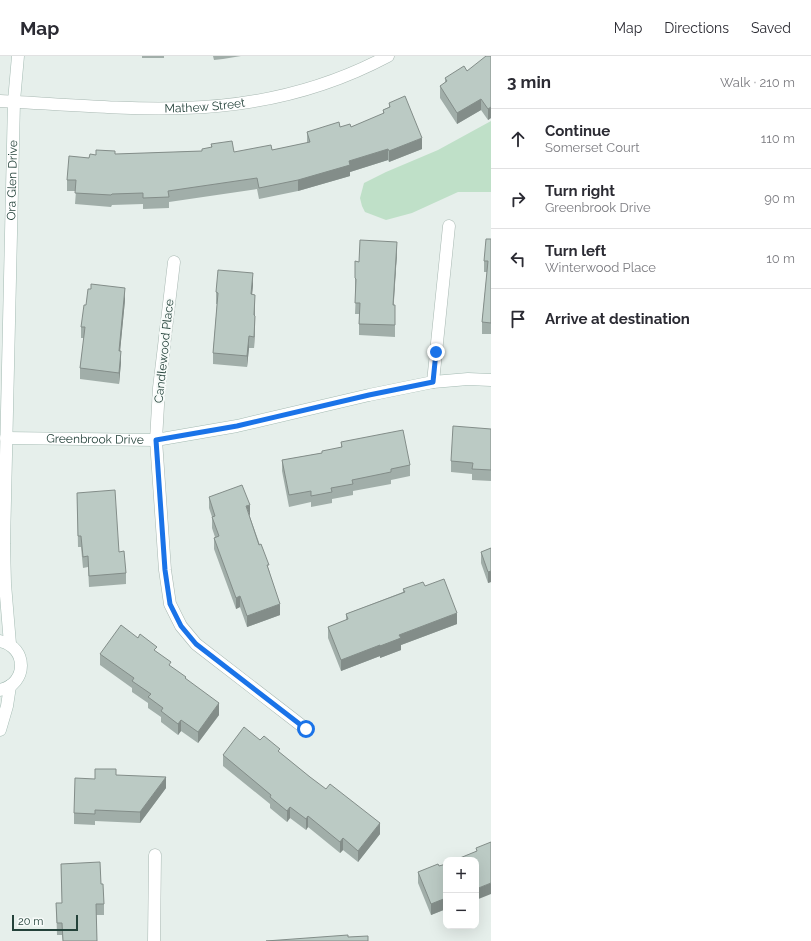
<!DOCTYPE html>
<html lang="en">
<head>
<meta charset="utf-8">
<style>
  body { margin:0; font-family:Raleway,sans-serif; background:#f2f2f3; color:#2b2b33 }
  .controls { position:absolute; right:12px; bottom:12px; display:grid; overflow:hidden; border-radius:8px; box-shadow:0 4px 16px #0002 }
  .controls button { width:36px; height:36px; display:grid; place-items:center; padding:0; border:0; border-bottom:1px solid #e1e1e2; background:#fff; color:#2b2b33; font:20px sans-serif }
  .scale { position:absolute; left:12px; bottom:10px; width:66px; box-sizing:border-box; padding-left:4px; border:2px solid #24423a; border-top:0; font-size:11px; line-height:14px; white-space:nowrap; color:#24423a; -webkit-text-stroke:3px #f7fbf9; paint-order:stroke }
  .stop { position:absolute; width:12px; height:12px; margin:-9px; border:3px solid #1a73e8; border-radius:50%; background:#fff }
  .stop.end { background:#1a73e8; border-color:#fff; box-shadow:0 1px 4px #0008 }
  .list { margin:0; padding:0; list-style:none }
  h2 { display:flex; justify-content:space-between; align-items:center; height:52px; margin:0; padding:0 16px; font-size:17px }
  h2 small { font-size:13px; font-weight:400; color:#7c7c81 }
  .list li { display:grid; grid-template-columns:26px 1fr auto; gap:12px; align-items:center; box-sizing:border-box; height:60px; padding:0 16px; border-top:1px solid #e1e1e2 }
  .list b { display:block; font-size:15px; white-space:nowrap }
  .list p { margin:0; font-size:13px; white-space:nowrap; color:#7c7c81 }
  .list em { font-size:13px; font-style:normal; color:#7c7c81 }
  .icon { flex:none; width:22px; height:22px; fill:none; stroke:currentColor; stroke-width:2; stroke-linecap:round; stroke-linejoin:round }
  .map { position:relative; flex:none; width:491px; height:885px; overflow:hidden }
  header { display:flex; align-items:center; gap:24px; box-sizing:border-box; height:56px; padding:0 20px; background:#fff; border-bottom:1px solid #e1e1e2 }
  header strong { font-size:19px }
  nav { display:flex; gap:22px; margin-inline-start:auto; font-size:14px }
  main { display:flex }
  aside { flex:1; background:#fff }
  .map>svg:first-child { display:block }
  .green { fill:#bfe0c8 }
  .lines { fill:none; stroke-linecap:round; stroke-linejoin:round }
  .street-casing { stroke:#a8b8b2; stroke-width:13 }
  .secondary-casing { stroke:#a4bbb3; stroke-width:13 }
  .street { stroke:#fff; stroke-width:12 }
  .secondary { stroke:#fff; stroke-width:12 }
  .wall { fill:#a1aea9 }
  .shaded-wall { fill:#838d89 }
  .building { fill:#bbcac4; stroke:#838d89 }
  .route { stroke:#1a73e8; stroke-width:5 }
  .labels { text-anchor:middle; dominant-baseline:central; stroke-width:4; stroke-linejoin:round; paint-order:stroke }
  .street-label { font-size:12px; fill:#24423a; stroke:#f7fbf9 }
</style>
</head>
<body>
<header>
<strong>Map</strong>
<nav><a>Map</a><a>Directions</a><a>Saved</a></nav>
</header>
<main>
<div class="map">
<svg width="491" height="885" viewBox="0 0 491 885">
  <rect width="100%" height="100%" fill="#e6efeb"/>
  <path class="green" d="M491,65V136H458L412,157L386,164L365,156L362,150L360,142L364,127L386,116L438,94Z"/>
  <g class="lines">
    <defs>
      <g id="street">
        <path id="s1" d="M0,45C61,48 123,54 184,52C255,50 326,33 388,0"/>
        <path d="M174,206L159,332L156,384L165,514L170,548L181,570L196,588L306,673"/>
        <path d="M433,326L449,170"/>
        <path d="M154,885L155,799"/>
      </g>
      <g id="secondary">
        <path id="s2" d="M6,382L156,384L237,370L369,339L433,326L468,323L491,324"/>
        <path d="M0,585C28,591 28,628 0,634"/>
        <path id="s3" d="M10,588L5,528L4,488L14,45L18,0"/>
        <path d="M0,674L7,650L10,630"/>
      </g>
    </defs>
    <use href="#street" class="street-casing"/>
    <use href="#secondary" class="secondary-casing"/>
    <use href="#street" class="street"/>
    <use href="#secondary" class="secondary"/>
  </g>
  <path class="wall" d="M142,0H164V2H142Z
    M213,0H241L223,3L214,4Z
    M491,0V62L488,64L481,54L457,68L440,42V30L445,27V22L467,15Z
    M389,47L422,93L389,106L388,104L350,116V120L298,135L259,143L257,133L169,146V152L143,153V148L112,149L111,151L75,148L76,135H67V124L89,102L96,99L202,95L211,92V88L234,96L272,94L307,87V76L340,71H351L383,58V54L389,51Z
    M491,183V278H482V266L487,216H484V205Z
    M397,197L393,249L395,260V281L359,279V258H355L356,234H355V222L359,206Z
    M253,229L252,238L255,250V271L254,292H249L247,311L213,308V297L217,248H216V236Z
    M125,244L120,295L121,306L119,328L80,323V312L84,282H81V271L86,249Z
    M491,373V425L472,424V418L451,416V405Z
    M341,386L410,409V420L391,424V428L353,435V439L332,443V447L311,451V446L289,451L282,415V404L322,397L341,391Z
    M77,437L119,496L126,517V528L89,531L88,511L83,512L81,491H78Z
    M209,441L250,461L269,514L280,559L247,571L240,551L236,553L214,493V482L215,481L212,472V461L209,452Z
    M491,492V526L488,527L481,507V496Z
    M425,530L457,568L401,589V594L380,602V600L341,615L328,582V571L346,564V558L403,536V533Z
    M157,596L171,611L186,623L219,659L198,687L181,675L178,679L161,666V661L148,652V647L132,636V632L100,609V598Z
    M260,684L280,697L380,778L358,806L343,794L340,797L308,771L306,774L290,762L287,766L270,752V748L223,710V699Z
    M116,719L166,732L140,767L95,765V769L74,768V757L95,723Z
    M61,808L101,828L104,848V859H96L97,885H63L62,879H57L56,847H62Z
    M446,808V853L431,859L418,827V816Z"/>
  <path class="shaded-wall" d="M481,43V54L457,68V57Z
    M491,51V62L488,64V53Z
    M422,82V93L389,106V95Z
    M388,93V104L350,116V120L298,135V124L349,105Z
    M397,186V197L393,260V249Z
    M253,217V229L251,249V238Z
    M125,232V244L119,306V295Z
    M255,239V250L254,271V259Z
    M255,260V271L254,292V281Z
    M249,280V292L247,311V300Z
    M121,295V306L119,328V317Z
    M250,449V461L246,450Z
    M491,515V526L488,527V516Z
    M240,540V551L236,553V542Z
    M280,548V559L247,571V560Z
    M457,557V568L401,589V594L380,602V590L399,579Z
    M380,589V600L341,615V604Z
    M219,647V659L198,687V676Z
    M181,664V675L178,679V668Z
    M166,721V732L140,767V756Z
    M290,751V762L287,766V755Z
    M308,760V771L306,774V763Z
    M380,767V778L358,806V795Z
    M343,782V794L340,797V786Z
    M491,827V838L476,844V833Z
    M446,842V853L431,859V848Z"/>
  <path class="building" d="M486,0H491V51L488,53L481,43L457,57L440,30L447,25L445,22L464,10L467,15Z
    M405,40L422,82L389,95L388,93L349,105L350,109L298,124L259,132L257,122L168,135L169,141L143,142V137L112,138L111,139L75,137L76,124H67L69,100L89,102L90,98L96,99V94L115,95V98L202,95V93L212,91L211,88L232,85L234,96L271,89L272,94L310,86L307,76L339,66L340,71L350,68L351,71L384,57L383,54L390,51L389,47Z
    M486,183H491V267L482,266L488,205H484Z
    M360,184L397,186L393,249H395V269L359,268L360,247H355L356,223L355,222V205L359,206Z
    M218,214L253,217L251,238L255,239L254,259L255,260L254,281L249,280L247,300L213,297L218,237L216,236Z
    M91,228L125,232L119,295H121L119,317L80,312L85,271H81L84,249H86L88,233H91Z
    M453,370L491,373V414L472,413L473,407L451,405Z
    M403,374L410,409L391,413V416L352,424L353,428L331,432L332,436L311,440V435L289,439L282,404L322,397V395L342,391L341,386Z
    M242,429L250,449L246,450L259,489L261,488L269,509H267L280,548L247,560L240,540L236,542L214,482L219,480L212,461L215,460L209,441Z
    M115,434L119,496L124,495L126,517L89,520L88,500L83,501L81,480H78L77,437Z
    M491,492V515L488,516L481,496Z
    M444,523L457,557L399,579L401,582L380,590V589L341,604L328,571L348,563L346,558L405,536L403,533L423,526L425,530Z
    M121,569L138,582L140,578L157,591L154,594L171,606L169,609L186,621L185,622L219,647L198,676L181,664L178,668L161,655L163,652L148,641L151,638L132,625L134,622L100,598Z
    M244,671L260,684L264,680L280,693L278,695L310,721L326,733L330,728L380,767L358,795L343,782L340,786L308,760L306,763L290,751L287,755L270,741L271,739L223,699Z
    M95,713H116V719L166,721L140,756L95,754V758L74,757L75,722L95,723Z
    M491,786V827L476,833V804H455L477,795L476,792Z
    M100,806L101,828H103L104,848H96L97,885H63L62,867H57L56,847H62L61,808Z
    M438,808L439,810L446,808V842L431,848L418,816Z
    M348,879V881L368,880V885H266Z"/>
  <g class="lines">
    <path class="route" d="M306,673L196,588L181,570L170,548L165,514L156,384L237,370L369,339L433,326L436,296"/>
  </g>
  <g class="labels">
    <g class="street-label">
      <text stroke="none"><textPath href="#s1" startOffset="205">Mathew Street</textPath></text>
      <text stroke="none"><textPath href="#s3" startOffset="464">Ora Glen Drive</textPath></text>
      <text transform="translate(164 295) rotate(-84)">Candlewood Place</text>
      <text stroke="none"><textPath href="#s2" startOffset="89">Greenbrook Drive</textPath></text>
    </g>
  </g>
</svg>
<div class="controls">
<button>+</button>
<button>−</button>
</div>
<div class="scale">20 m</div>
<div class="stop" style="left:306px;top:673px"></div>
<div class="stop end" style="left:436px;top:296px"></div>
</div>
<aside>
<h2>3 min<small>Walk · 210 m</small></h2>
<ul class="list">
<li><svg class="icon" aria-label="ahead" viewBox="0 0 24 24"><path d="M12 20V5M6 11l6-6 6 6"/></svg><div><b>Continue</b><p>Somerset Court</p></div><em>110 m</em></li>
<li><svg class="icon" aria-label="right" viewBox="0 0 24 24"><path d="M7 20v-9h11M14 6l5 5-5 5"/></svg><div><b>Turn right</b><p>Greenbrook Drive</p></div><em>90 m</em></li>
<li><svg class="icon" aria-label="left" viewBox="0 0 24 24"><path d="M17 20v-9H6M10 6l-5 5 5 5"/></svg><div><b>Turn left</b><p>Winterwood Place</p></div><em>10 m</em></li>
<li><svg class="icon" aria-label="arrive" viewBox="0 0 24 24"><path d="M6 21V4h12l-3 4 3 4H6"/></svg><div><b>Arrive at destination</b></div></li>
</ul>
</aside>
</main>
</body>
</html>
